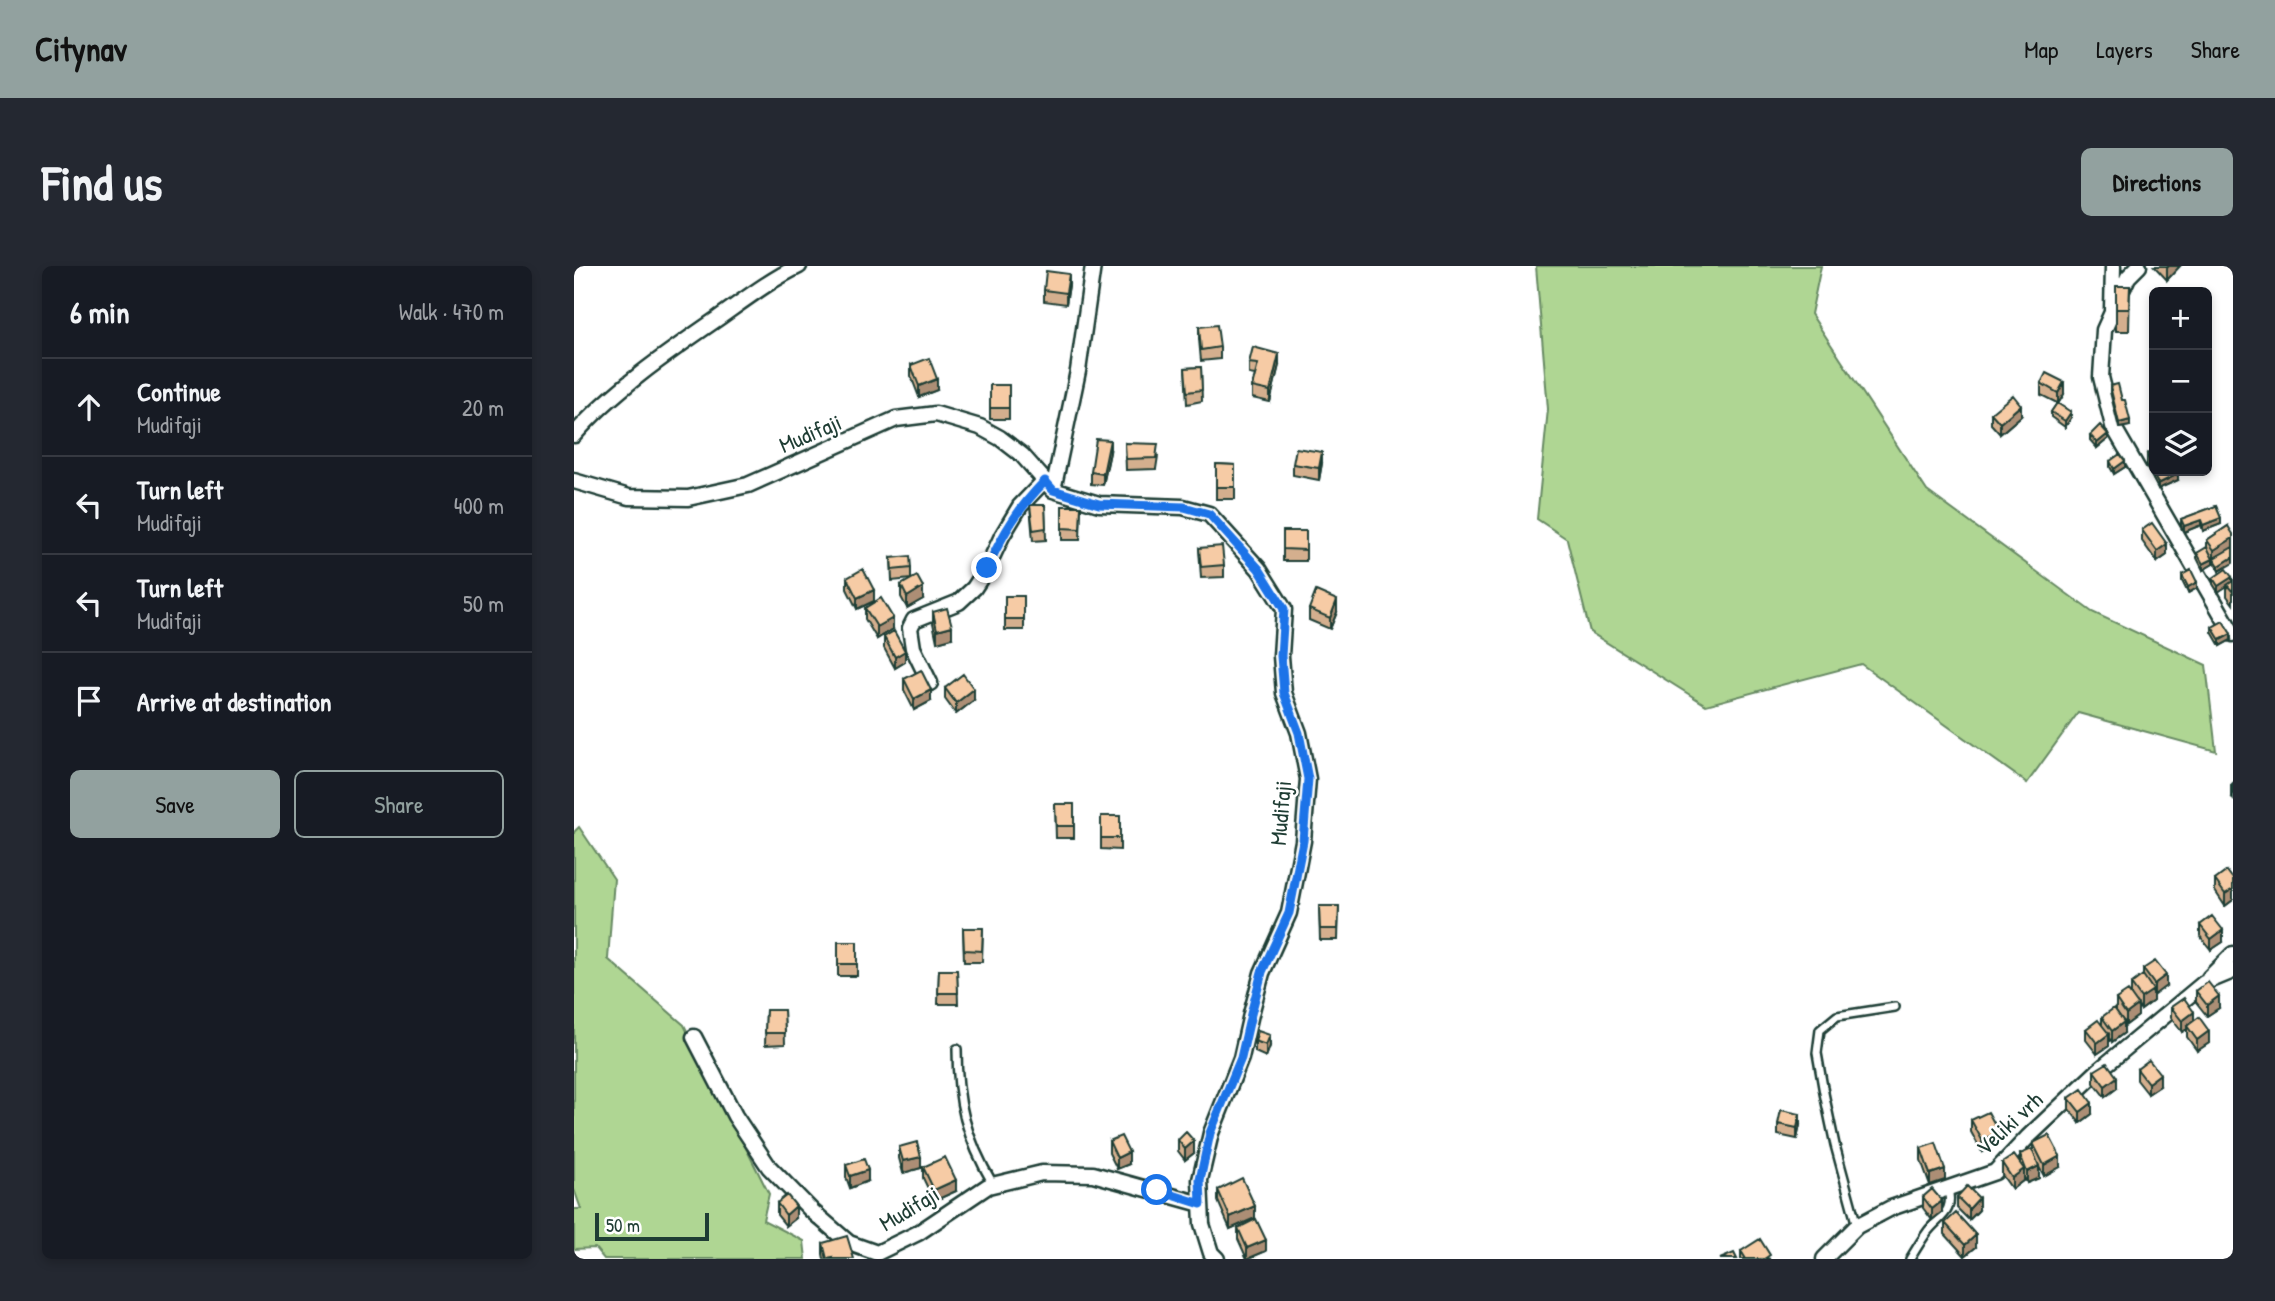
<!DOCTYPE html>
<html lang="en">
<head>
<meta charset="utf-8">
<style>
  body { margin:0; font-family:"Patrick Hand",sans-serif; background:#242831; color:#f1f3f6 }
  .controls { position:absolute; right:21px; top:21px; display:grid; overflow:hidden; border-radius:10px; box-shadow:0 4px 10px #0003 }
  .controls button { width:63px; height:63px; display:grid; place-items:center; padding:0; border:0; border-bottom:2px solid #363941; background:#171b24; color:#f1f3f6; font:35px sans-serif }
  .scale { position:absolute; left:21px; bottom:18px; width:114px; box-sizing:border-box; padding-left:7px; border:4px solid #1f3d34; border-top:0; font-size:19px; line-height:24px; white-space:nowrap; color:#1f3d34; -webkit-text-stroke:5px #fff; paint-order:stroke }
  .stop { position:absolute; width:21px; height:21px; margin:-16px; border:5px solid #1a73e8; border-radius:50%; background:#fff }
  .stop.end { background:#1a73e8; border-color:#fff; box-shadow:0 2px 7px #0008 }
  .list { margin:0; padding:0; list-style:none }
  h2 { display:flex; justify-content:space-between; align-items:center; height:91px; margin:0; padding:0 28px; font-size:30px }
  h2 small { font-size:23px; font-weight:400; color:#9ea1a6 }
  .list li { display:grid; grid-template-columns:46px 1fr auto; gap:21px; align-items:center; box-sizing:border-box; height:98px; padding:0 28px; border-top:2px solid #363941 }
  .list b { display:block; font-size:26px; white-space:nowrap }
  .list p { margin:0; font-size:23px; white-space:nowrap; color:#9ea1a6 }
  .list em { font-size:23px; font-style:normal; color:#9ea1a6 }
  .actions { display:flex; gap:14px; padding:21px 28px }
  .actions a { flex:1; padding:16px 0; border:2px solid #92a19f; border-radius:10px; text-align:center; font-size:24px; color:#92a19f }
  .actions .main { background:#92a19f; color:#111 }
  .icon { flex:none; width:38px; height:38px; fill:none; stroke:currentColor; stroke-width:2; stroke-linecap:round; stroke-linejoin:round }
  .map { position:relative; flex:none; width:1659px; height:993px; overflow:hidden; border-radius:10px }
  header { display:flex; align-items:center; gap:42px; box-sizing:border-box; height:98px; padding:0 35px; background:#92a19f; color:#111 }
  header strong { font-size:33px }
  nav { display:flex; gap:38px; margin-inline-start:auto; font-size:24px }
  .intro { display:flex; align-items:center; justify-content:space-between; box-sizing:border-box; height:168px; padding:0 42px }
  h1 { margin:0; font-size:49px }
  .button { padding:18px 32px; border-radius:10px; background:#92a19f; color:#111; font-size:24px; font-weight:700 }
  main { display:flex; gap:42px; padding:0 42px }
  aside { flex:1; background:#171b24; border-radius:10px; box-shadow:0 4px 10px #0003 }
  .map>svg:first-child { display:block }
  .green { fill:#afd693; stroke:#678a64; stroke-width:2 }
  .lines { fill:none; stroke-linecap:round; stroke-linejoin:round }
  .lane-casing { stroke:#1f3d34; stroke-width:12 }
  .street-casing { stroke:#1f3d34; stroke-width:19 }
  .lane { stroke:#fff; stroke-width:7 }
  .street { stroke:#fff; stroke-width:14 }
  .wall { fill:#d4af8e; stroke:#1f3d34; stroke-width:2 }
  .shaded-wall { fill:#ac8e74; stroke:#1f3d34; stroke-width:2 }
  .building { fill:#f6cba5; stroke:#1f3d34; stroke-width:2 }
  .route { stroke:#1a73e8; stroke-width:9 }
  .labels { text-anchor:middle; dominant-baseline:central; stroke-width:5; stroke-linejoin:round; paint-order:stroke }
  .street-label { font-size:23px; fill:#1f3d34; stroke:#fff }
</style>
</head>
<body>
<header>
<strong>Citynav</strong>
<nav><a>Map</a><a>Layers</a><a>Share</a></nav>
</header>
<div class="intro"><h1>Find us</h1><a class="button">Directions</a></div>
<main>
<aside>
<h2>6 min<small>Walk · 470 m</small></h2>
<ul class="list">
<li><svg class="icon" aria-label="ahead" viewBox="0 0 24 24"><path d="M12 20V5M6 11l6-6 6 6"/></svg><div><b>Continue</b><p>Mudifaji</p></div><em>20 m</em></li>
<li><svg class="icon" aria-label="left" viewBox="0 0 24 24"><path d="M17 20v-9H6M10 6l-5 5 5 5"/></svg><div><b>Turn left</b><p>Mudifaji</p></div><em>400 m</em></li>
<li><svg class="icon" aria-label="left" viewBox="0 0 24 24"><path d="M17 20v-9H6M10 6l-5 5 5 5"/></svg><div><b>Turn left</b><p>Mudifaji</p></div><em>50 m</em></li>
<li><svg class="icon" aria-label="arrive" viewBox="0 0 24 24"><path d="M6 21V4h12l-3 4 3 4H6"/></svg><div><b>Arrive at destination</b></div></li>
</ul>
<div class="actions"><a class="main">Save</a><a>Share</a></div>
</aside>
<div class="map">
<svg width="1659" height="993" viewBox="0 0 1659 993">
  <rect width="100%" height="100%" fill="#fff"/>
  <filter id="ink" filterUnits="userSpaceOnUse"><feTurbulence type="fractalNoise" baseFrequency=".0143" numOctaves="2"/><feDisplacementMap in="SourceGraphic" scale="14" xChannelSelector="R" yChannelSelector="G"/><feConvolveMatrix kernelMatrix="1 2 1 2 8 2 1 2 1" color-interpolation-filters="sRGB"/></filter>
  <g filter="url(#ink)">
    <path class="green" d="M962,0H1247L1237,48L1353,225L1518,346L1632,399L1642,485L1504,447L1453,517L1287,398L1132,439L1016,366L993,273L963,253L974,143Z
      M5,561L40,613L34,693L110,759L195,928L189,954L230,975L232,993H30L21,982L0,983V943H7L0,923V566Z"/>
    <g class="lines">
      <defs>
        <path id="lane" d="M383,783C383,836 392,872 419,918
          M1283,960L1261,879L1250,827L1243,787L1246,764L1263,750L1321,741
          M1336,993C1342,983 1348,973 1354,965C1367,949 1380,947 1374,922"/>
        <path id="street" d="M1565,0L1554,11L1530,64L1527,111L1539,160L1659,368
          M1538,44L1539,0
          M0,169C38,125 95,86 143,53C170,34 196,14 225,0
          M0,215L55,231L114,232L174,219L322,153L362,148L406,161L426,172L448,189L479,224L525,238L609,241L635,248L685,303L710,343L707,390L710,427L725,467L734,513L729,575L715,647L688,707L677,748L667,792L637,867L626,914L628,958L637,987L643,993
          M479,224L504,105L519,0
          M356,417L339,382L336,362L340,354L385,336L400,322L413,302L428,270L446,240L471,214
          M1635,712L1659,688
          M120,771L161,850L195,901L238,945L275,977L303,987L344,967L414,920L468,907L519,908L627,938
          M1250,993L1283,960L1317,942L1421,906L1454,871L1524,805L1630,717L1659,705"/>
      </defs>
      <use href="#lane" class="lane-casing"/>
      <use href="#street" class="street-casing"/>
      <use href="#lane" class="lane"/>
      <use href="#street" class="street"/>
    </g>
    <path class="wall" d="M1580,0H1606L1593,14Z
      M495,19L492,38L470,35V24Z
      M1542,20H1556L1555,65H1542Z
      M625,61L646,81V93L627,95L625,73Z
      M675,97L705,99L696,136L678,132V121L681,109L675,108Z
      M337,99L363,124L345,131L337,110Z
      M627,101L628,135L613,138L611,102Z
      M1467,117L1490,128L1484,138L1497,152L1491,161L1477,151V146L1483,137L1467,129Z
      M416,119H435V153H416Z
      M1536,120L1548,134L1556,160L1545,162L1536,126Z
      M1417,147L1447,150L1426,168L1417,158Z
      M1516,169L1534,173L1523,182L1516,174Z
      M551,177L584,190L582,203L552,204Z
      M536,186L529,219L517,218V206Z
      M1573,188L1604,214L1584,223L1579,213V209L1578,210L1573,199Z
      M1536,195L1551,201L1540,208L1536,201Z
      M748,197L745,214L719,209V198Z
      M642,198L661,199V233H642Z
      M456,239H471L472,274L459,275Z
      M488,240H507L506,274H488Z
      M1642,240L1647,258L1629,265L1627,259L1610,266L1607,259V253Z
      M1654,260L1645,305L1639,294V298L1629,304L1623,292V287L1633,282V274Z
      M1568,264L1593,289L1583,296L1568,275Z
      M709,265H732V295H709Z
      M625,282L650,299V311L627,312Z
      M317,292L337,302V313L318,315Z
      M1608,309L1623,322L1614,327L1608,315Z
      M273,312L300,335L283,343L273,323Z
      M1639,312L1658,316L1659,315V338L1653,330V319L1644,326L1639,318Z
      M327,319L349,333L333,342L327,331Z
      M431,330H450V364H431Z
      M291,342L319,363L303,373L291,353Z
      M735,343L763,346L756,363L735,354Z
      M359,346L378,372L363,376L359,357Z
      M1638,361L1657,374L1646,380L1638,366Z
      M310,371L331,396L321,402L310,382Z
      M330,413L357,435L340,444L330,424Z
      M371,422L400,434L382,448L371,433Z
      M1659,517V533L1657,530V519Z
      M481,538H500V572H482Z
      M527,550H546V584L527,583Z
      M1659,613V634L1651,640L1641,625V614Z
      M745,640H765L764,674H746Z
      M1626,659L1649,676L1637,684L1626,670Z
      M389,662H409L408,696H390Z
      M264,676H283V710H264Z
      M1569,703L1592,720L1579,728V735L1567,744L1564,740V750L1552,759L1542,745V733L1557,729V718L1569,710Z
      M365,704H383L384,738H364Z
      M1622,725L1645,742L1633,750L1622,736Z
      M1597,741L1620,755L1635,777L1623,785L1613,771V763L1608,766L1597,752Z
      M192,744H210L211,778L191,779Z
      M1528,751L1550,767L1538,776L1535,772V780L1523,788L1512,774V763L1528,758Z
      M681,775L696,780L692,791L681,786Z
      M1563,803L1586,820L1574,828L1563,814Z
      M1520,805L1543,822L1531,831L1520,817Z
      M1495,832L1518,848L1506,857L1495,843Z
      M1397,854L1425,877L1408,886L1397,866Z
      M1204,858L1226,859L1223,873L1204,869Z
      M604,874L620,887L611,894L604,885Z
      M535,875L555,898L543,903L535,887Z
      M1459,877L1486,901L1470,910L1465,901V912L1453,917L1450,911V914L1438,923L1428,909V897L1446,896V888L1459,884Z
      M325,881L347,902L329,907L325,892Z
      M1347,882L1371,914L1356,919L1347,894Z
      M272,899L294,915L276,922L272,911Z
      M349,901L382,925L360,935L349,912Z
      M644,924L681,952L656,963L644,935Z
      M1349,931L1368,946L1358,954L1349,942Z
      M1383,931L1405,944L1395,954L1383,942Z
      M203,937L222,952L212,960L203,949Z
      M1371,957L1402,981L1391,990L1371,968Z
      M664,962L692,985L673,993L664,973Z
      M249,977L280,993H250L249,988Z
      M1167,985L1196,993H1167Z"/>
    <path class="shaded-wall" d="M1595,0H1606L1593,14V2Z
      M495,8V19L492,38V27Z
      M705,88V99L696,136V125Z
      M363,113V124L345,131V120Z
      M1490,116V128L1484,138V127Z
      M1447,139V150L1426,168V157Z
      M1497,146V152L1491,161V155Z
      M1556,154V160L1545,162V157Z
      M1534,168V173L1523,182V177Z
      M536,174V186L529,219V208Z
      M748,186V197L745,214V202Z
      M1551,195V201L1540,208V203Z
      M1580,197V205H1589L1578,210V198Z
      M1604,208V214L1584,223V218Z
      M1647,252V258L1629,265V259Z
      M1627,254V259L1610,266V260Z
      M1659,272V283L1640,292V295V284Z
      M1593,278V289L1583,296V285Z
      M1659,291V297L1645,305V300Z
      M1639,293V298L1629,304V298Z
      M1658,311V317L1644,326V320Z
      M1623,316V322L1614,327V321Z
      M349,321V333L333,342V331Z
      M300,324V335L283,343V332Z
      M763,334V346L756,363V352Z
      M319,352V363L303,373V361Z
      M378,360V372L363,376V364Z
      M1657,368V374L1646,380V374Z
      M331,385V396L321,402V391Z
      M400,423V434L382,448V437Z
      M357,424V435L340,444V433Z
      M1659,623V634L1651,640V628Z
      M1649,664V676L1637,684V673Z
      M1592,709V720L1580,729V718Z
      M1579,724V735L1567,744V732Z
      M1645,730V742L1633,750V739Z
      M1564,739V750L1552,759V748Z
      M1620,746V758L1613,760V763L1608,766V755Z
      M1550,756V767L1538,776V765Z
      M1635,765V777L1623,785V774Z
      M1535,768V780L1523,788V777Z
      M696,769V780L692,791V779Z
      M1586,808V820L1574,828V817Z
      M1543,811V822L1531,831V820Z
      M1518,837V848L1506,857V846Z
      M1226,848V859L1223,873V862Z
      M1425,866V877L1408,886V874Z
      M620,875V887L611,894V883Z
      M555,886V898L543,903V892Z
      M1486,890V901L1470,910V899Z
      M347,891V902L329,907V895Z
      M1465,900V912L1453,917V906Z
      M1371,903V914L1356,919V908Z
      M1450,903V914L1438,923V912Z
      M294,904V915L276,922V910Z
      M382,914V925L360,935V924Z
      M1405,932V944L1395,954V943Z
      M1368,935V946L1358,954V943Z
      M222,940V952L212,960V949Z
      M681,940V952L656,963V951Z
      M1402,969V981L1391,990V979Z
      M692,974V985L673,993V982Z"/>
    <path class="building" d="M472,5L495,8L492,27L470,24Z
      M1542,20H1556L1555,43H1542Z
      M643,59L646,81L627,84L625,61Z
      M679,81L705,88L696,125L678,121L684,98L675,97Z
      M355,92L363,113L345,120L337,99Z
      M627,101L628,124L613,126L611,102Z
      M1472,107L1490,116L1484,127L1467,117Z
      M1544,118L1548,134H1551L1556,154L1545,157L1536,120Z
      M416,119H435V142H416Z
      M1439,129L1447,139L1426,157L1417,147Z
      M1483,137L1497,146L1491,155L1477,146Z
      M1526,159L1534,168L1523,177L1516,169Z
      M522,173L536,174L529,208L517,206Z
      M551,177L584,178L582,192L552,193Z
      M722,182L748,186L745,202L719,198Z
      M1580,185V197L1578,198L1573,188Z
      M1546,188L1551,195L1540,203L1536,195Z
      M642,198L661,199V221H642Z
      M1585,205H1603L1604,208L1584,218L1579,208Z
      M456,239H471L472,262L459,264Z
      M488,240H507L506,263L488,262Z
      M1642,240L1647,252L1629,259L1627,254L1610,260L1607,253Z
      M1578,257L1593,278L1583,285L1568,264Z
      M1654,260L1659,268V272L1640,284L1633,274Z
      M709,265H732V284L709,283Z
      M648,280L650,299L627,301L625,282Z
      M1633,281L1639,293L1629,298L1623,287Z
      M1659,281V291L1645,300L1640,292Z
      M336,290L337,302L318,304L317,292Z
      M289,303L300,324L283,332L273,312Z
      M1652,303L1658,311L1644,320L1639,312Z
      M1617,304L1623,316L1614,321L1608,309Z
      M343,310L349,321L333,331L327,319Z
      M1659,315V326L1653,319Z
      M742,325L763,334L756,352L735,343Z
      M431,330H450V353H431Z
      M307,332L319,352L303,361L291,342Z
      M373,342L378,360L363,364L359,346Z
      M1649,355L1657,368L1646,374L1638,361Z
      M320,365L331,385L321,391L310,371Z
      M347,404L357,424L340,433L330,413Z
      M389,408L400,423L382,437L371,422Z
      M481,538H500V560H482Z
      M527,550H546V572H527Z
      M1653,605L1659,613V623L1651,628L1641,614Z
      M745,640H765L764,663H746Z
      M1638,650L1649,664L1637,673L1626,659Z
      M389,662H409L408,685L390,684Z
      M264,676H283V698H264Z
      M1581,695L1592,709L1580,718L1569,703Z
      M365,704H383L384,727H364Z
      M1569,709L1579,724L1567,732L1557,718Z
      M1634,716L1645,730L1633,739L1622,725Z
      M1554,725L1564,739L1552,748L1542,733Z
      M1610,732L1620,746L1608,755L1597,741Z
      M1540,742L1550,756L1538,765L1528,751Z
      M192,744H210L211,767H191Z
      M1625,751L1635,765L1623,774L1613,760Z
      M1524,754L1535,768L1523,777L1512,763Z
      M684,765L696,769L692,779L681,775Z
      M1575,794L1586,808L1574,817L1563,803Z
      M1533,797L1543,811L1531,820L1520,805Z
      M1508,823L1518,837L1506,846L1495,832Z
      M1207,844L1226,848L1223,862L1204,858Z
      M1414,846L1425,866L1408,874L1397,854Z
      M612,866L620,875L611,883L604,874Z
      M1475,869L1486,890L1470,899L1459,877Z
      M547,870L555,886L543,892L535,875Z
      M343,876L347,891L329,895L325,881Z
      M1362,877L1371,903L1356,908L1347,882Z
      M1458,883L1465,900L1453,906L1446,888Z
      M1440,889L1450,903L1438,912L1428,897Z
      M371,891L382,914L360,924L349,901Z
      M290,893L294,904L276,910L272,899Z
      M668,912L681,940L656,951L644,924Z
      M1393,920L1405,932L1395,943L1383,931Z
      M1358,923L1368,935L1358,943L1349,931Z
      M213,929L222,940L212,949L203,937Z
      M1382,947L1402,969L1391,979L1371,957Z
      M682,953L692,974L673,982L664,962Z
      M273,970L280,993H259V992L253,993L249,977Z
      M1186,973L1196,989L1190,993H1172L1167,985Z
      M1160,987L1163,993H1146Z"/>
  </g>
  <g class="lines" filter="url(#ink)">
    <path class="route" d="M413,302C430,266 443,244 471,215L479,224L525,238L610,241L635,248L685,303L710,343L707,390L710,427L725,467L734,513L729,575L715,647L688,706L677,748L667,792L636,867L626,914L627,938L583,924"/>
  </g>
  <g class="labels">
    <g class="street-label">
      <text transform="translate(236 167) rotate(-23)">Mudifaji</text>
      <text transform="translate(706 547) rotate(-85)">Mudifaji</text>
      <text transform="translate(1435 857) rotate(-43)">Veliki vrh</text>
      <text transform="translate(335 942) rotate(-31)">Mudifaji</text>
    </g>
  </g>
</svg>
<div class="controls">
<button>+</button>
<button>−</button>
<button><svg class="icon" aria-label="layers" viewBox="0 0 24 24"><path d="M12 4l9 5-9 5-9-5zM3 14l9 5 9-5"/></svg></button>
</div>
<div class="scale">50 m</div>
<div class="stop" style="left:583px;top:924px"></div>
<div class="stop end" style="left:413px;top:302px"></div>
</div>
</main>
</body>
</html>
